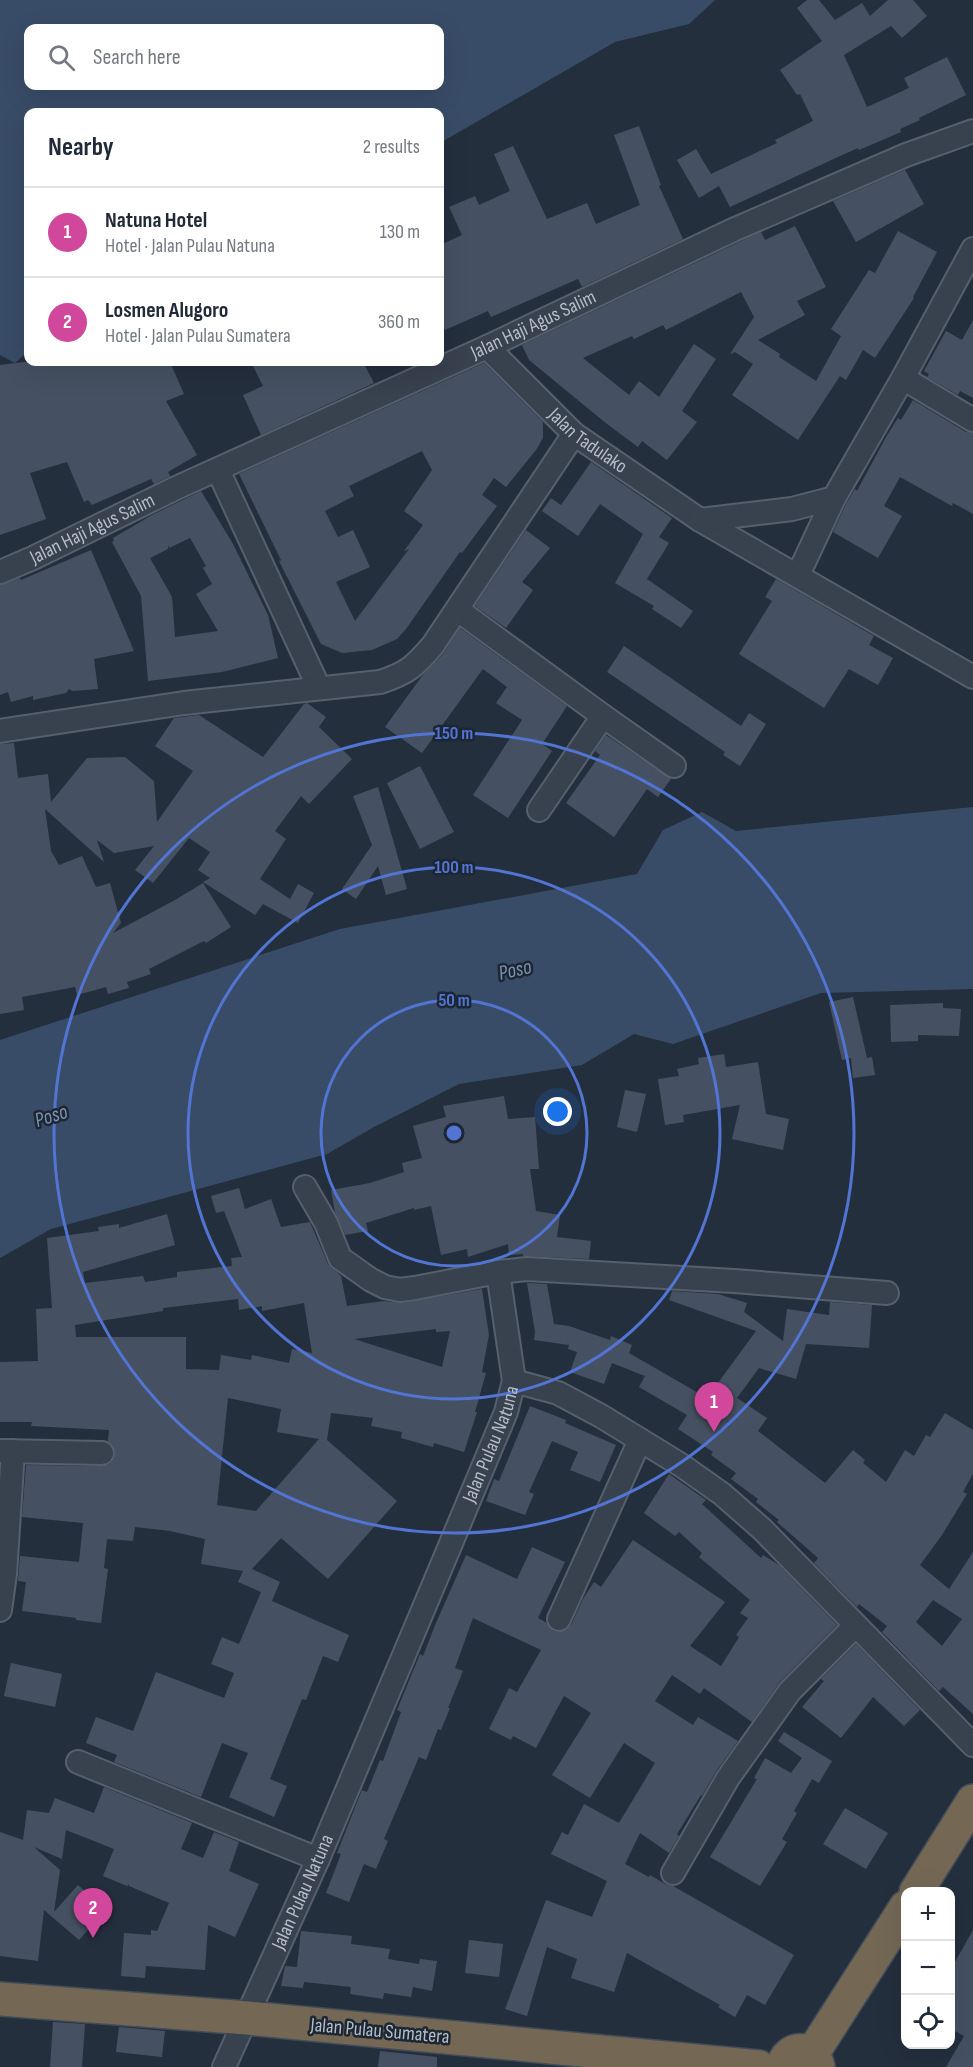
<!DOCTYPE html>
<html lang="en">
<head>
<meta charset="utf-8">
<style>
  body { margin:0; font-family:"Sofia Sans Condensed",sans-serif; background:#f6f6f7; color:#1f2937 }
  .controls { position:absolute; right:18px; bottom:18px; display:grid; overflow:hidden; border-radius:12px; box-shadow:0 6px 24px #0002 }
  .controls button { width:54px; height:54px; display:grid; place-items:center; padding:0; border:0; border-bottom:2px solid #e0e1e3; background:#fff; color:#1f2937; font:30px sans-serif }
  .you { position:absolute; left:558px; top:1112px; width:21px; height:21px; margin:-15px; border:4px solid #fff; border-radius:50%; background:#1a73e8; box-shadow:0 0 0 9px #1a73e833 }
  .badge { display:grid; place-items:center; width:39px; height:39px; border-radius:50%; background:#2563eb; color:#fff; font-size:20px; font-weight:700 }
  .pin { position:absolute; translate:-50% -50px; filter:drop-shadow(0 2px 3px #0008) }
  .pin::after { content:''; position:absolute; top:32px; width:21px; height:18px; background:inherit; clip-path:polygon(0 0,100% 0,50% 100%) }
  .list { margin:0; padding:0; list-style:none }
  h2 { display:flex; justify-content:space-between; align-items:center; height:78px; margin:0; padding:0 24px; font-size:26px }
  h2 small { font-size:20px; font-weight:400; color:#747a83 }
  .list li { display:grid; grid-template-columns:39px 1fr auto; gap:18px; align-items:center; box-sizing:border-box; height:90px; padding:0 24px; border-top:2px solid #e0e1e3 }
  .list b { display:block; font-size:22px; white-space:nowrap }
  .list p { margin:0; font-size:20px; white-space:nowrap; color:#747a83 }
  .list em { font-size:20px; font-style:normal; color:#747a83 }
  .icon { flex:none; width:33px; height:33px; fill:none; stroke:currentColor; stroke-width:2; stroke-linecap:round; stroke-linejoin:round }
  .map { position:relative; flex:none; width:973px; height:2067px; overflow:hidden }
  .search { position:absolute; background:#fff; box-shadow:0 6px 24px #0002; left:24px; top:24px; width:420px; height:66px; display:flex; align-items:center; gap:15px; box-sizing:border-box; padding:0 21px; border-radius:12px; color:#747a83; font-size:22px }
  .panel { position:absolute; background:#fff; box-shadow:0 6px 24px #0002; left:24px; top:108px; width:420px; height:258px; border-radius:12px }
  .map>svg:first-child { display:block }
  .water { fill:#394c67; fill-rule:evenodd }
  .building { fill:#455162; fill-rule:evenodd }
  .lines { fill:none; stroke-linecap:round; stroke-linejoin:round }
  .minor-casing { stroke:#565f6c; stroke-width:26 }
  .highway-casing { stroke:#434c59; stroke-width:36 }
  .minor { stroke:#38414e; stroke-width:22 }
  .highway { stroke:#746855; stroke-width:33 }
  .ring { fill:none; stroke:#5274d3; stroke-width:3 }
  .labels { text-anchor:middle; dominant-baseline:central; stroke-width:5; stroke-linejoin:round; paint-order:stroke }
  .street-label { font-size:20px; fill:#b4bcc9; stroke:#1d2633 }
  .water-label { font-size:21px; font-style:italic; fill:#7c92b1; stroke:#1d2633 }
  .centre { fill:#5274d3; stroke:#1d2633; stroke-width:3 }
  .ring-label { font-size:18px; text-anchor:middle; font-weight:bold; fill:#5274d3; stroke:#1d2633; stroke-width:5; stroke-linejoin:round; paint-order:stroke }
</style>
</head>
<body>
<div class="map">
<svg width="973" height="2067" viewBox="0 0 973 2067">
  <rect width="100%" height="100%" fill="#242f3e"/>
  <path class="water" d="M0,0H715L689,24L615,42L440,143V112H28V351L15,363L0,355ZM28,28H440V86H28Z
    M973,807V989L821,993L673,1044L634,1034L582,1065L459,1084L374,1127L327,1154L51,1229L0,1258V1040L340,929L637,874L663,830L702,812L736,831Z"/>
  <path class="building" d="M807,0H819L835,20L862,3L870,16L888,0H913L927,16L902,38L891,26L844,55L867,107L909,88L904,78L947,57L966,95L919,118L920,120L900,129L901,132L859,150L858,148L840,156L730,207L719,186L699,198L677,160L696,149L711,174L777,143L775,140L813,121L800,94L797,95L780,70L822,41L797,8Z
    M639,126L661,185L659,186L683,239L582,287L578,279L491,317L488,311L445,330L440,318V245L462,235L449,207L475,196L479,205L510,191L494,154L513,146L547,219L587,203L596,224L640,205L614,135Z
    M905,170L924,204L856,242L833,201Z
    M795,226L826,287L797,301L805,315L758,340L780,354L779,357L816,381L841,336L831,329L869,270L875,273L898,231L937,252L913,297L914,298L875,358L863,350L846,380L840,376L798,440L732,395L753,364L735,352L730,354L754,317L741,292L666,330L663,325L634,339L632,336L583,358L629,395L639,381L659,397L694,344L716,359L682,411L697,422L667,460L642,441L638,447L607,424L529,360L522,345L739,242L761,232L765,240Z
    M973,320V398L960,391L958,395L927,377L929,374L924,371L946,331L962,340Z
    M24,362H170L184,394L166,401L197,455L168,472L170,476L154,484L151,479L92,505L88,500L84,502L67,462L30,473L46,519L0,535V365Z
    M251,362H363L374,383L261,435L243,395L263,386Z
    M484,363L543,422V438L536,450L506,487L494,478L482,495L497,506L462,553L460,552L406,629L397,639L372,650L342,653L321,644L279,561L281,560L239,474ZM422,451L432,470L404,511L423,525L404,551L409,549L355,621L336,582L370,567L353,530L338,537L325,511L354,496L349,486Z
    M913,400L966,432L973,433V514L953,503L952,506L900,477L884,506L902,516L878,558L833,532L846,504L855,489L857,491L886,437L898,418L901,420Z
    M591,462L672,518L659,537L669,543L647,579L693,611L681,628L652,609L654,606L615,583L643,534L600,504L578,536L542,511L551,498L561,505Z
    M201,491L233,544L268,615L278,658L222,672L148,681L141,596L112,542L114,541L113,538L152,515ZM190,538L206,566L203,568L212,584L196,594L218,631L175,637L172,597L150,558L168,549V545L169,548Z
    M526,530L550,548L522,582L533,590L506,628L475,606Z
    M91,550L134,651L94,659L98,689L73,691L69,689L66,693L33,700V696L11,702L8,692L0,695V585L20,578L21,580Z
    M776,579L874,636L869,645L893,658L878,685L849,669L824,708L739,654L772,601L765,597Z
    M460,628L567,706L542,744L552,751L508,818L473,795L522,720L496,703L507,687L483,669L422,753L385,727L422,676L443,654Z
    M624,646L741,726L749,713L766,724L740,766L723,755L725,752L607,672Z
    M307,703L326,717L319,727L352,759L309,804L301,796L275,831L286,839L260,879L290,899L298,884L314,893L298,923L263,904L255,915L203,882L210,878L198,870L210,852L189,838L153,883L135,870L154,846L114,853L97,840L104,862L45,809L51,851L59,865L82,856L96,887L110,883L121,923L113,933L175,900L203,883L231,927L206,943L204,941L149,969L151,974L127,982L129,988L108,994L106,987L77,995L75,987L22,997L24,1010L0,1014V744L14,743L18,778L48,774L51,802L87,758L125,757L154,781L157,822L193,771L155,746L174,718L199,715L263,757L304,704Z
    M606,735L671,779L658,797L647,789L614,837L566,803L600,755L595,751Z
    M420,766L454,832L420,849L387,783Z
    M378,787L407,889L386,895L378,866L356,899L342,889L372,845L353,796Z
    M853,997L867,1058L872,1057L875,1075L853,1078L851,1058L842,1060L829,1002Z
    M943,1003V1008L961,1009L959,1036L918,1035V1041L891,1042L890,1005Z
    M724,1054L726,1067L758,1062L766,1114L789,1119L783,1150L732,1139L740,1105L683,1115L684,1122L665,1125L658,1079L679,1076L677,1069L699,1064L698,1058Z
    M625,1090L646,1094L637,1132L617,1127Z
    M504,1096L508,1119L535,1117L539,1169H530L536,1211L560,1215L557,1237L591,1241L589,1259L523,1256V1254L509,1255L508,1244L468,1257L467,1249L441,1255L431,1206L414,1210V1208L366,1223L368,1231L345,1235L335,1212L331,1190L370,1183L404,1172L402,1163L422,1158L413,1126L446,1117L443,1106Z
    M239,1188L245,1209L271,1199L281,1227L310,1222L328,1264L341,1276L347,1306L384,1301L402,1303L482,1289L489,1335L482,1372L486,1373L475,1412H477L464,1452L434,1443L433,1447L401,1438L402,1432L371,1426L373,1418L331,1413L327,1440L397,1501L328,1579L281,1538L252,1569L280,1582L272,1601L349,1635L338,1662L323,1656L306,1700L302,1699L270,1779L287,1786L274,1817L229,1797L248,1753L222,1743L201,1797L114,1762L117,1755L86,1743L96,1717L133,1731L156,1672L224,1698L234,1673L211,1664L222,1637L239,1644L261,1592L238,1582L243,1571L201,1564L205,1539L170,1531L135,1527L133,1541L107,1539L104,1568L108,1569L101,1623L76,1620V1618L22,1611L26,1582L18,1581L20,1556L79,1562L83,1523L22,1517L26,1465L102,1466L109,1464L113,1460L115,1453L113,1446L108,1441L109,1430L31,1426L32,1422H0V1362L38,1361L36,1309L52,1308L47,1238L99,1231L98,1227L119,1224V1228L167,1214L175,1245L83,1272L85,1283L143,1276L145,1282L177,1277V1272L232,1266L231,1258L242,1257L224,1211L216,1213L211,1196ZM238,1299L239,1310L262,1306V1311L304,1303L312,1353L292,1349L289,1363L252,1355L251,1360L221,1355L219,1370L186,1369V1337H76L75,1325L163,1311V1308ZM436,1329V1332L450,1331L442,1367L354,1339ZM228,1398L281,1409L277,1432L319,1439L256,1511L217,1505Z
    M527,1283L547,1284L554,1324L569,1326L610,1340L611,1336L632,1345L629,1353L707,1398L756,1331L669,1300L672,1291L718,1294L747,1303L744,1312L783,1341L787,1309L829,1315L830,1302L872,1305L869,1348L806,1344L796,1379L759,1368L737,1398L767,1418L758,1431L825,1483L853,1450L865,1460L863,1463L886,1482L905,1450L914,1456L926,1435L930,1437L945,1413L973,1430V1474L963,1492L967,1494L942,1535L920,1565L949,1589L973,1552V1714L943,1687L939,1691L882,1632L887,1626L859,1604L857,1607L814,1563L818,1558L777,1522L779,1520L756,1502L758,1499L731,1479L736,1473L711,1455L713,1452L678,1429L687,1415L639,1387L645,1376L612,1363L604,1384L570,1372L577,1352L568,1349L569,1345L534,1340L535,1332ZM933,1600L962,1619L942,1646L916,1622Z
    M530,1406L566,1420L565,1423L616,1445L600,1482L570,1470L578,1452L552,1441L529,1492L534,1494L525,1515L486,1501L494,1479L499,1481Z
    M669,1474L706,1500L702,1504L761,1558L763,1555L779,1565L837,1625L780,1682L752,1722L704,1688L700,1694L672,1675L655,1701L693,1725L698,1717L738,1741L717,1770L702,1796L701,1795L677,1834L679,1836L669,1853L640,1833L625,1864L649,1877L650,1875L667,1885L673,1886L794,1955L765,2005L747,1995L735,2017L718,2007L720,2005L627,1953L614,1992L571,1978L577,1959L547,1947L527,2016L505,2009L546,1900L592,1917L607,1881L551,1854L562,1832L568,1835L584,1804L619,1823L655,1763L624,1743L590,1798L552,1775L591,1713L564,1696L536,1748L513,1736L511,1740L489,1729L509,1688L517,1692L541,1650L473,1618L455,1668L463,1671L448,1708H450L441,1730L438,1729L426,1760L419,1757L384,1839L388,1841L376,1869L364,1864L349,1902L326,1893L341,1854L337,1853L361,1792L362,1790L367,1792L380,1760L383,1761L401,1712L397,1710L420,1654L423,1656L436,1623L466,1555L517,1579L532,1547L565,1562L538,1618L547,1623L553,1631L560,1632L566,1630L571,1625L583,1599L594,1582L601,1587L633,1540L725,1602L690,1646L721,1666L739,1637L736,1635L748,1618L740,1613L750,1600L699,1557L702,1553L679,1532L675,1536L644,1513Z
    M856,1644L920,1710L904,1726L873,1697L841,1738L802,1707L824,1681L821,1679Z
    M11,1663L62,1674L55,1707L4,1696Z
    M784,1732L832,1761L819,1783L812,1779L794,1811L797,1813L782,1839L787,1842L760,1886L710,1857L757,1779L754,1778L765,1758L791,1773L802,1758L778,1741Z
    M104,1787L192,1823L181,1849L203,1858L214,1832L239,1842L229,1871L259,1884L235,1937L208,1925L205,1970L146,1966L145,1978L121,1976L124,1933L151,1935V1930L157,1931L169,1903L129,1886V1884L127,1886L103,1876L114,1849L66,1830L62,1859L34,1847L60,1870L54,1912L78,1885L106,1910L79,1940L44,1910L38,1961L0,1956V1832L23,1840L27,1810L49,1813L55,1798L94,1813Z
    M845,1808L888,1833L866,1869L823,1844Z
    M973,1930V2067H946L964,2036L951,2029V1969Z
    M301,1931L352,1936L351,1944L390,1949L388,1959L419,1964L420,1959L437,1961L432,1991L413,1987L411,1997L384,1993L383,1999L350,1994L351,1987L304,1982L303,1988L281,1986L285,1966L297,1967Z
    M469,1940L503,1944L499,1977L465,1973Z
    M53,2022L85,2024L82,2067H50Z
    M119,2027L165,2031L162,2057L116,2052Z
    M380,2051L437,2057V2067H378Z"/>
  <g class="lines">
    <defs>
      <g id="minor">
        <path id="s1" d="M487,347L574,434L700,520L973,677"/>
        <path d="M903,378L973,420"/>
        <path d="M218,470L319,688"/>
        <path d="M700,520L792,509L834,498L903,378L973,249"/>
        <path id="s2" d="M0,572L33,558L176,488L487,347L733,230L906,155L973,131"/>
        <path d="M798,575L834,498"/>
        <path d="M458,610L603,716L674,766"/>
        <path d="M0,731L184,703L380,682C408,673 415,666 433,645L574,434"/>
        <path d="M539,810L603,716"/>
        <path d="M305,1187L326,1223L340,1258L371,1280L385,1287L400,1290L415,1288L498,1272L527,1269L734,1281L887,1293"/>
        <path d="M498,1272L514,1381"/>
        <path d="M0,1451L102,1453"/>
        <path d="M0,1610L5,1574L13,1451"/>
        <path d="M559,1619L640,1440"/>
        <path d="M78,1762L318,1859"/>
        <path d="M673,1873L728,1778L790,1691L855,1626"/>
        <path id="s3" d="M224,2067L318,1859L439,1572L506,1412L514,1381L558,1393L601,1416L681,1465L722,1494L762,1529L973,1745"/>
      </g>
      <path id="highway" d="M916,1892L973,1801
        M0,1999L247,2018L759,2067
        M812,2054L906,1907
        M783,2067C787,2045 814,2045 818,2067"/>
    </defs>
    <use href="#minor" class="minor-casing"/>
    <use href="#highway" class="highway-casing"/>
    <use href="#minor" class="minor"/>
    <use href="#highway" class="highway"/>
  </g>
  <g class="ring">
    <circle cx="454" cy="1133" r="133"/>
    <circle cx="454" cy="1133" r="266"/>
    <circle cx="454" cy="1133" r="400"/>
  </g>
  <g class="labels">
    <g class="street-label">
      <text stroke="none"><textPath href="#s2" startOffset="588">Jalan Haji Agus Salim</textPath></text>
      <text stroke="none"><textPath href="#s1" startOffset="138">Jalan Tadulako</textPath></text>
      <text stroke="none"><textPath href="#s2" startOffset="102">Jalan Haji Agus Salim</textPath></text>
      <text stroke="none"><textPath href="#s3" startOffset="678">Jalan Pulau Natuna</textPath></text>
      <text stroke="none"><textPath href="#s3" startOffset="192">Jalan Pulau Natuna</textPath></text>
      <text transform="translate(380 2031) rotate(5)">Jalan Pulau Sumatera</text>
    </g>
    <g class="water-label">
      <text transform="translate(515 970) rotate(-13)">Poso</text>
      <text transform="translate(51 1116) rotate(-18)">Poso</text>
    </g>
  </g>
  <circle cx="454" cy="1133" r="9" class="centre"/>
  <g class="ring-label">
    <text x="454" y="739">150 m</text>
    <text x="454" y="873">100 m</text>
    <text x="454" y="1006">50 m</text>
  </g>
</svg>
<div class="controls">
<button>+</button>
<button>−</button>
<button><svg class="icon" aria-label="locate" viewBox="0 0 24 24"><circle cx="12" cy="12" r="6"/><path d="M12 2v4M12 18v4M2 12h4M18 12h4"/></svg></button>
</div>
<div class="you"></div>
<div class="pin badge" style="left:714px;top:1432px;background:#d1479c">1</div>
<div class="pin badge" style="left:93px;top:1938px;background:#d1479c">2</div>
<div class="search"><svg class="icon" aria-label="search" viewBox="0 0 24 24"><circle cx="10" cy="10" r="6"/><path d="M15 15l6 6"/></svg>Search here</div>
<section class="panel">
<h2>Nearby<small>2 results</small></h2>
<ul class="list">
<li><span class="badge" style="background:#d1479c">1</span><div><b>Natuna Hotel</b><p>Hotel · Jalan Pulau Natuna</p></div><em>130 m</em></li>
<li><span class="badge" style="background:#d1479c">2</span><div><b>Losmen Alugoro</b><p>Hotel · Jalan Pulau Sumatera</p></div><em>360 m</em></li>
</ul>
</section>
</div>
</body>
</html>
